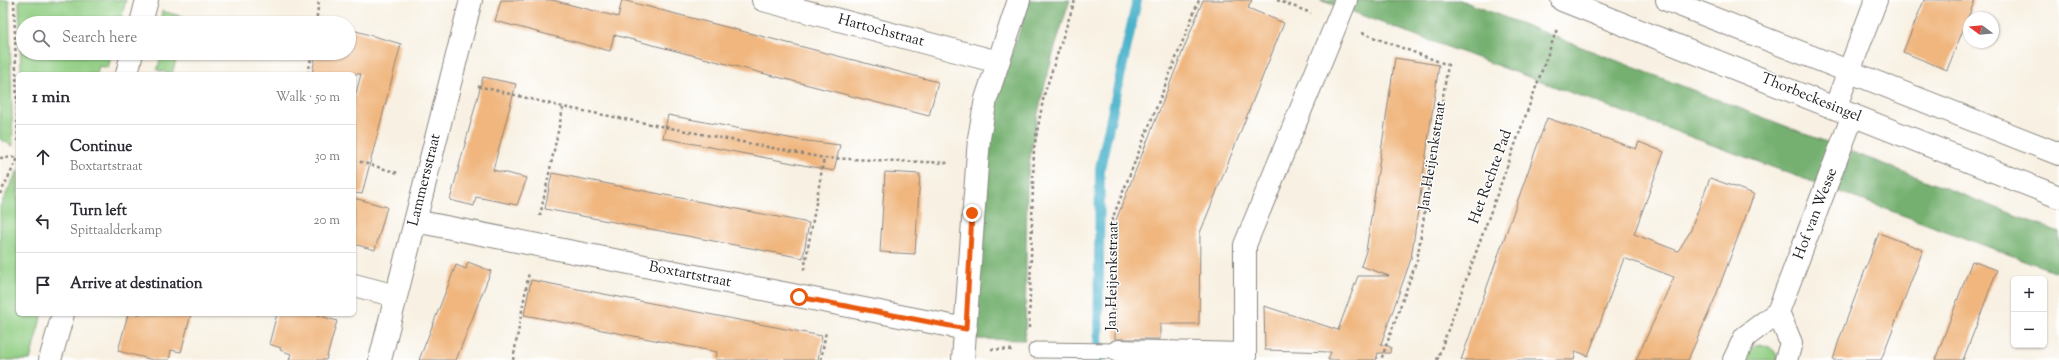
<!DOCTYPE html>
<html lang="en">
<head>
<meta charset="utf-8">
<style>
  body { margin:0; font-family:"Sorts Mill Goudy",serif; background:#f7f7f7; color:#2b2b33 }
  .controls { position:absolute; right:12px; bottom:12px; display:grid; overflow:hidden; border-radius:6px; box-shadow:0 1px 3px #0004 }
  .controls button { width:36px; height:36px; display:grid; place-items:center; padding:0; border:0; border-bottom:1px solid #e1e1e2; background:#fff; color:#2b2b33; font:20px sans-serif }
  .compass { position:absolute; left:1963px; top:12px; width:36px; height:36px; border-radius:50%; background:#fff; box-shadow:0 1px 3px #0004; rotate:286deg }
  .stop { position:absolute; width:12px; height:12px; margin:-9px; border:3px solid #ea580c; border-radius:50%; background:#fff }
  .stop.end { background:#ea580c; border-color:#fff; box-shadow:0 1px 4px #0008 }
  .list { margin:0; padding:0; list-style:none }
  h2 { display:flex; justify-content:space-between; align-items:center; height:52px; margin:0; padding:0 16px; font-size:17px }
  h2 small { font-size:13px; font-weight:400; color:#7c7c81 }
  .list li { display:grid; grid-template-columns:26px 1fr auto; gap:12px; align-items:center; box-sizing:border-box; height:64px; padding:0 16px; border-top:1px solid #e1e1e2 }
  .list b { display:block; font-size:15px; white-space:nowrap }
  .list p { margin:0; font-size:13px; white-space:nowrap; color:#7c7c81 }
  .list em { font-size:13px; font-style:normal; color:#7c7c81 }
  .icon { flex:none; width:22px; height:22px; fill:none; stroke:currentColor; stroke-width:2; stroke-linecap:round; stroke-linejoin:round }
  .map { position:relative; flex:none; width:2059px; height:360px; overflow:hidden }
  .search { position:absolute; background:#fff; box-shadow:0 1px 3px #0004; left:16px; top:16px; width:340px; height:44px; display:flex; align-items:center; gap:10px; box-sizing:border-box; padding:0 14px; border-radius:22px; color:#7c7c81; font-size:15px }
  .panel { position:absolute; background:#fff; box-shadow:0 1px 3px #0004; left:16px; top:72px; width:340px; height:244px; border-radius:6px }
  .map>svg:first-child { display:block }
  .green { fill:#90cd82; stroke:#56744f }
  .forest { fill:#74b070; stroke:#486646 }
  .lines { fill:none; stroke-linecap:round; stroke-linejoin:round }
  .stream { stroke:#4cb2cb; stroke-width:10 }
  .building { fill:#f0b67e }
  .service-casing { stroke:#8a8680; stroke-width:17 }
  .minor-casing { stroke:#8a8680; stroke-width:24 }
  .path { stroke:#8a8680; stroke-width:2.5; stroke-dasharray:3 3; stroke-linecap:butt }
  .service { stroke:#fff; stroke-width:15 }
  .minor { stroke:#fff; stroke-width:22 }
  .route { stroke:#ea580c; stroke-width:5 }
  .labels { text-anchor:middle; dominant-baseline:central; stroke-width:3; stroke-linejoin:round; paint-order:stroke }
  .street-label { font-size:15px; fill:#1c1c1c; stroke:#fff }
</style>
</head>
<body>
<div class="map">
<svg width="2059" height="360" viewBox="0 0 2059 360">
  <rect width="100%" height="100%" fill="#fff"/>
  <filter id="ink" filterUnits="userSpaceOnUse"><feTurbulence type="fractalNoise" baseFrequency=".025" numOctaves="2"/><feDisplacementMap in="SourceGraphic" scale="8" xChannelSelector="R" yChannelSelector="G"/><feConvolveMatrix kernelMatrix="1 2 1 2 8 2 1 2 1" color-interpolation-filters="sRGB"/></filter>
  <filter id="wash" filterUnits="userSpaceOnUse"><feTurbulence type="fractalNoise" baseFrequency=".012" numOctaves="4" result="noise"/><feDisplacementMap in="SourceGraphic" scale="16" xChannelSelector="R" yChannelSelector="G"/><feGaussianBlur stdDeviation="0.9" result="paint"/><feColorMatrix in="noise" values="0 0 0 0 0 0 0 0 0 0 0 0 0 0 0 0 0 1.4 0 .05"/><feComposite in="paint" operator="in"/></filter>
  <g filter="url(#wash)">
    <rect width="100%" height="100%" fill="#f8f1e3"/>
    <path class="green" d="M0,0H9L13,146L0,139Z
      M19,0H126L120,23H23V53H112L108,68L99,66L97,74H21Z
      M162,11L187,18L186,23H165L161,17Z
      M162,53H178L172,74L157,70Z
      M18,170V314H42L30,360H0V206Z
      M1757,345C1768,344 1776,349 1778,360H1746L1750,350Z"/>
    <path class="forest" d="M1030,0H1070C1050,60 1033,121 1027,184L1025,340L976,339L987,147L993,110Z
      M1320,0H1460L2059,232V273Z"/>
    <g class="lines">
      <path class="stream" d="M1098,360L1100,168L1137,0"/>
    </g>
    <g id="blocks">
      <path class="building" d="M501,0H552L618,17L622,0L938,82L929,116L614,35L610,51L495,21Z
        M1203,0H1252L1248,8L1284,23L1200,233L1199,324H1160V339H1115L1116,220Z
        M1924,0H1975L1947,70L1903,52Z
        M349,29L401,44L362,194L354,193V101L361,74H312L316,53H349Z
        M1395,58L1439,65L1411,259L1381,344L1391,347L1390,353H1378L1376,360H1328L1331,352L1265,350L1264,306L1338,330L1358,276H1389L1361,266L1366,251Z
        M483,77L516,84L493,170L527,178L517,205L476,197L474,206L450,200Z
        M668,115L799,140L840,145L834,171L663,138Z
        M1547,118L1636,149L1639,142L1664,152L1634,234L1678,251L1690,232L1710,178L1754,194L1715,298L1688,360H1636L1674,277L1624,258L1588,356L1576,351L1574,360H1461Z
        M885,172L920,174L915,254L880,252Z
        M552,173L809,223L803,258L545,209Z
        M354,198L387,207L375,250L354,244Z
        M1879,233L1923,250L1881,360H1833L1839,340Z
        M1972,261L1997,270L1980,316L1963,360H1935Z
        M468,262L491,271L456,360H419L456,265L466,269Z
        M531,280L822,336L818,360H716L717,352L524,315Z
        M128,314H191L181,352L171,350L169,360H153L118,351Z
        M277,314H314L337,321L326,360H289L291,354L280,350L281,348L269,344Z"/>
    </g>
  </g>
  <g filter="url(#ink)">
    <use href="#blocks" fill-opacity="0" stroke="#8a8680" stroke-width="1"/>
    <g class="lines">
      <defs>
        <path id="service" d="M1036,350L1118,351"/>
        <path id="minor" d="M763,0L998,62
          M1562,0L2059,197
          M1667,0L2059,154
          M141,23L147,0
          M127,74L132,53
          M1835,108L1876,0
          M415,221L966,329
          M354,285L396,296
          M1778,312L1791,343L1786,360
          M1118,351L1245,354
          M50,360L63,314
          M380,360L471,0
          M963,360L979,138L986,99L1019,0
          M1245,360V245L1346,0
          M1734,360L1745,337L1778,312L1853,115"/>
      </defs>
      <use href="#service" class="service-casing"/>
      <use href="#minor" class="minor-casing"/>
      <path class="path" d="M14,0L18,141
        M1277,0L1311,13
        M316,23L319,0
        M1362,33L1448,65L1417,260L1381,360
        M308,74L312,53
        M478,86L563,107L824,158L949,163
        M0,158L18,157
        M354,160L398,173
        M0,194L18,158
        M540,216L563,108
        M804,270L824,158
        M1112,323L1113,217L1199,0
        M1029,328L1034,148L1044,95L1075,0
        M991,349L1012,350
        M513,360L529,272
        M821,360L826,331
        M1437,360L1557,29"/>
      <use href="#service" class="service"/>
      <use href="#minor" class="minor"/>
    </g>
  </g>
  <g class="lines" filter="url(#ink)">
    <path class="route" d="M799,297L966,329L972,213"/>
  </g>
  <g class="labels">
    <g class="street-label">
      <text transform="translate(881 31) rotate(15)">Hartochstraat</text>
      <text transform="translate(1811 98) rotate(22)">Thorbeckesingel</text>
      <text transform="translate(1433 156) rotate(-81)">Jan Heijenkstraat</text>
      <text transform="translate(1491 177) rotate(-70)">Het Rechte Pad</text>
      <text transform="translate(425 180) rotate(-76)">Lammersstraat</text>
      <text transform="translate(1816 214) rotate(-69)">Hof van Wesse</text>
      <text transform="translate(690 275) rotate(11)">Boxtartstraat</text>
      <text transform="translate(1113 276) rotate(-89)">Jan Heijenkstraat</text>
    </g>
  </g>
</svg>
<div class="controls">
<button>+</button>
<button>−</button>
</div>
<svg class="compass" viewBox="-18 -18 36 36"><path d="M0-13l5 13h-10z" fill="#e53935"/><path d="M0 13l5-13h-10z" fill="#7c7c81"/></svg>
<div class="stop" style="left:799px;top:297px"></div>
<div class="stop end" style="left:972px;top:213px"></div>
<div class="search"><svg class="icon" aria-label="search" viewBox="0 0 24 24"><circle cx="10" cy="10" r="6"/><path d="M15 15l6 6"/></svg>Search here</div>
<section class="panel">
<h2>1 min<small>Walk · 50 m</small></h2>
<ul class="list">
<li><svg class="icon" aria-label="ahead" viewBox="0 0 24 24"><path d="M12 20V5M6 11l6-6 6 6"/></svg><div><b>Continue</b><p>Boxtartstraat</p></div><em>30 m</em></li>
<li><svg class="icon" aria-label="left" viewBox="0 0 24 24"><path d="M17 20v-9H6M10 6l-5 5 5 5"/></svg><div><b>Turn left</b><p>Spittaalderkamp</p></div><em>20 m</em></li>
<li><svg class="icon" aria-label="arrive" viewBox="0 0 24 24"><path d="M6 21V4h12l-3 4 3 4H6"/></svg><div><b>Arrive at destination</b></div></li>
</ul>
</section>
</div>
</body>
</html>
